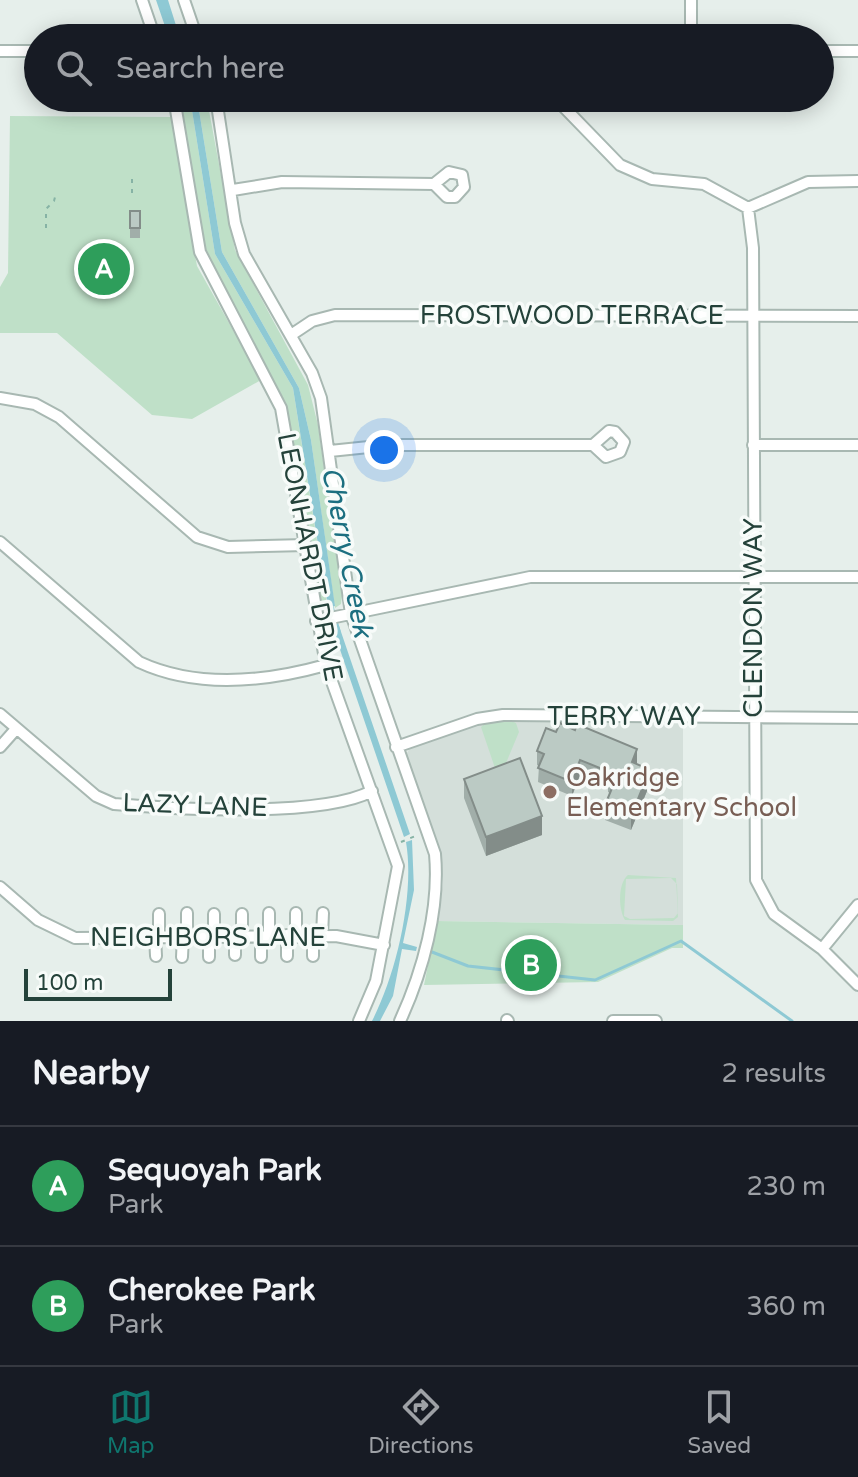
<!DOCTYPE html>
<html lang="en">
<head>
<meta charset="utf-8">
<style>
  body { margin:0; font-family:"Varela Round",sans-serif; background:#242831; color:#f1f3f6 }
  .scale { position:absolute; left:24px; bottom:20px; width:148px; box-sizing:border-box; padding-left:8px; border:4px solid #24423a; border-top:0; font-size:22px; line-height:28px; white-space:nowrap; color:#24423a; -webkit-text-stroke:6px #f7fbf9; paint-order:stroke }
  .you { position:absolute; left:384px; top:450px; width:28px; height:28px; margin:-20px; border:6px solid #fff; border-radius:50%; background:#1a73e8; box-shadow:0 0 0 12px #1a73e833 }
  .badge { display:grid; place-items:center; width:52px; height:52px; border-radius:50%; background:#0f766e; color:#fff; font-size:26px; font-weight:700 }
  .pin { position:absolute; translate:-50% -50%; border:4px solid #fff; box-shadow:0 2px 8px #0006 }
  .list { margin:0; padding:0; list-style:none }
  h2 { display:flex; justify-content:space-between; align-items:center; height:104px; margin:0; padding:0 32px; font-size:34px }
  h2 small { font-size:26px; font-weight:400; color:#9ea1a6 }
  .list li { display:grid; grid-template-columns:52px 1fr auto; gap:24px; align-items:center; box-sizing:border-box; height:120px; padding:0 32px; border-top:2px solid #363941 }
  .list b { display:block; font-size:30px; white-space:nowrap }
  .list p { margin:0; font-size:26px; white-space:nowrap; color:#9ea1a6 }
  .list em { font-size:26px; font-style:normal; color:#9ea1a6 }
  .icon { flex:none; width:44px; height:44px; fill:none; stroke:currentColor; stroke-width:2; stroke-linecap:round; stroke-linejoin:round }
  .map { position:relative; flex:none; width:858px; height:1021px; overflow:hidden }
  .search { position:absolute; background:#171b24; box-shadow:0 4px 20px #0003; left:24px; right:24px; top:24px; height:88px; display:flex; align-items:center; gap:20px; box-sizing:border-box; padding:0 28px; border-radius:44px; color:#9ea1a6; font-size:30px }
  .sheet { height:344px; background:#171b24 }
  nav { display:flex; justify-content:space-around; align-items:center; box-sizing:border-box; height:112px; border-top:2px solid #363941; background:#171b24; font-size:22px; color:#9ea1a6 }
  nav a { display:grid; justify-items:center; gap:4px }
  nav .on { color:#0f766e }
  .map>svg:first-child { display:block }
  .built { fill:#d4dfda }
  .green { fill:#bfe0c8; fill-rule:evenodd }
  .water { fill:#8ec9d4 }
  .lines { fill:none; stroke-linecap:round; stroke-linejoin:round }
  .stream { stroke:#8ec9d4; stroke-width:3 }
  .minor-casing { stroke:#a8b8b2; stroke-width:14 }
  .path { stroke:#86b3a5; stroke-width:2; stroke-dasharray:4 6; stroke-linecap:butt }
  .minor { stroke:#fff; stroke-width:10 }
  .wall { fill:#a1aea9 }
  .shaded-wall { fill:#838d89 }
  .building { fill:#bbcac4; stroke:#838d89; stroke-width:2 }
  .education-dot { fill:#8d6e63; stroke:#f7fbf9; stroke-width:3 }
  .labels { text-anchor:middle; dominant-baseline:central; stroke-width:7; stroke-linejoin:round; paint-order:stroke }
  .street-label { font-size:26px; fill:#24423a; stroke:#f7fbf9 }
  .education-label { font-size:26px; fill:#785e54; stroke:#f7fbf9; text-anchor:start }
  .water-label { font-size:28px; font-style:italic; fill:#1c6f80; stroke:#f7fbf9 }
</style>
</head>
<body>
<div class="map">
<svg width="858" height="1021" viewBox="0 0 858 1021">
  <rect width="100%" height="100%" fill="#e6efeb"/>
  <path class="built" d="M487,722H683V925L437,921L443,884L441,858L403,759L410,748Z"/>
  <path class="green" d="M178,98H190L215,254L293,388L328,610L316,600L286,403L206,256Z
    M197,98L207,100L235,250L308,385L318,425L342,596L341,604L335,608L311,440L299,388L222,252Z
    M10,116L171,117L197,266L261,380L192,419L152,415L57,333H0V287L8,273Z
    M511,721L516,723L519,732L506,763L495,768L481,727L487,722Z
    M628,875L676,878L678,917L673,921L625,920C618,909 618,883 628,875ZM671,878L677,884L678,913L674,918L630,919L624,916L626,879Z
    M437,921L683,925V948H672L598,982L424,985Z"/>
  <path class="water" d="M156,0H168L180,38H169Z
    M190,98H197L222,252L299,388L311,440L335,606L328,607L293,388L215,254Z
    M339,626L410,834L404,837L333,629Z
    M412,840L414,890L403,943L417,947L416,951L402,949L393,996L380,1021H372C396,975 415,895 406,842Z"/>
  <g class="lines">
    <path class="stream" d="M331,603L339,631
      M432,952L468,966L595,980L681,941L792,1021"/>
    <defs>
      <path id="minor" d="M142,0L155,38
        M184,0L197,38
        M691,0V38
        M0,51H38
        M820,51H858
        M174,98L200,252L281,408L326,665L398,866L376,981L359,1021
        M216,98L235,223L244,254L312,373L321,398L351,614L435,854C440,909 423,971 400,1021
        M555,98L620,165L652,179L704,184L748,208L808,182L858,181
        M566,108L576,98
        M233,190L282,182L434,184L447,197H455L464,187L462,175L449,172L434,184
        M748,208L753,248L756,880L774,914L822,949L858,985
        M291,335L312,321L335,315L858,316
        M0,398L35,404L59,417L197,537L228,547L306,545
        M753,445H858
        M330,451L388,445H593L606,457L620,452L624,442L615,432L609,431L593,445
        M0,542L139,662C197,689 265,682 326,665
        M316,621L530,577H858
        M0,714L96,796L114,804C174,809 321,818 372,791
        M0,747L16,729
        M396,747L477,719L503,715L858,718
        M0,887L38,920L75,938L336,936L384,945
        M187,913V936
        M269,913V935
        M296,913V935
        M242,914V936
        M313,935V956
        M155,936L156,956
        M159,936V914
        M209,936V957
        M214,936V914
        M235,936V955
        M261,936V957
        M322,936L323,913
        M822,949L858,905
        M287,956V935
        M182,957L183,936
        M507,1020L508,1021
        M613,1021H656"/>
    </defs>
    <use href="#minor" class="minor-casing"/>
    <path class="path" d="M132,193V179
      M46,228V209L54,201L56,193
      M401,842L418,835"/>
    <use href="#minor" class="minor"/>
  </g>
  <path class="wall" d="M130,211H140V238H130Z
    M537,751L637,764L646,768L647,791L631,830L605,820V805L610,793L608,792V786L580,775L572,796L538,782L539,766L537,765Z
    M464,779L542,835L486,856L464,798Z"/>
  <path class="shaded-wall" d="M637,749V763L632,777V762Z
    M580,760V775L572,796V782Z
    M646,768L647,791L631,830V816Z
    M542,816V835L486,856V837Z"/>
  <path class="building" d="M130,211H140V228H130Z
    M560,723L575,730L577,724L637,749L632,762L646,768L644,775L647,777L631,816L605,805L615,781L608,778L610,772L580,760L572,782L538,768L544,754L537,751L546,728L556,732Z
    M520,758L542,816L486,837L464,779Z"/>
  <circle class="education-dot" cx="550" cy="792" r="8"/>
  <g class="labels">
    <g class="street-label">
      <text x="572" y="315">FROSTWOOD TERRACE</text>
      <text transform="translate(310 557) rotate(79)">LEONHARDT DRIVE</text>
      <text transform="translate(753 618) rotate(-90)">CLENDON WAY</text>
      <text x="624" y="716">TERRY WAY</text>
      <text transform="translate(195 805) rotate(2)">LAZY LANE</text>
      <text x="208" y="937">NEIGHBORS LANE</text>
    </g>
    <g class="education-label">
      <text x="566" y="777">Oakridge<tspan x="566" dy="30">Elementary School</tspan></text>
    </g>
    <g class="water-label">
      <text transform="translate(347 552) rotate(79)">Cherry Creek</text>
    </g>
  </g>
</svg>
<div class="scale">100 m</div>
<div class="you"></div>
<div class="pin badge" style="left:104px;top:269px;background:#2e9e5b">A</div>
<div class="pin badge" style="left:531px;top:965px;background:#2e9e5b">B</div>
<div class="search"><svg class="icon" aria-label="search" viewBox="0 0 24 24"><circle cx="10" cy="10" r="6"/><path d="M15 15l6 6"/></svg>Search here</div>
</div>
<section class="sheet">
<h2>Nearby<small>2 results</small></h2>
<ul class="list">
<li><span class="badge" style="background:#2e9e5b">A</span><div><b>Sequoyah Park</b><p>Park</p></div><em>230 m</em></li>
<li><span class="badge" style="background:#2e9e5b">B</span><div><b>Cherokee Park</b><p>Park</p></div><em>360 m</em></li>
</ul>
</section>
<nav>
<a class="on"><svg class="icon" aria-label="map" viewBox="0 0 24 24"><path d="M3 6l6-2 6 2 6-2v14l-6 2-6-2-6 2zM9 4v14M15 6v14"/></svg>Map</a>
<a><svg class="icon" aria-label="directions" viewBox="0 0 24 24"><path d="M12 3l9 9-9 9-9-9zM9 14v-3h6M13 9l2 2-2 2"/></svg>Directions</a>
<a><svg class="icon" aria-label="saved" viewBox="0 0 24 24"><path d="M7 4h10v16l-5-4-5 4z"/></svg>Saved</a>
</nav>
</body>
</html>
